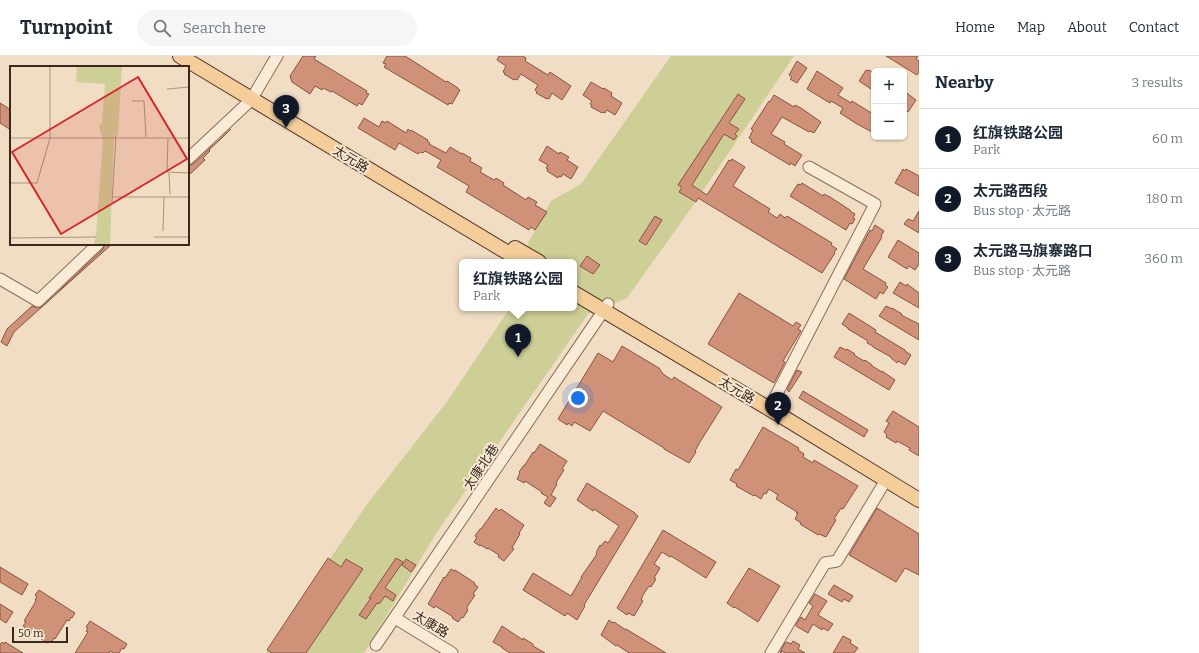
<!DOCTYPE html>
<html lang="en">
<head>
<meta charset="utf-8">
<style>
  body { margin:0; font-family:Bitter,"Noto Sans SC",serif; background:#f6f6f7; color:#1f2937 }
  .controls { position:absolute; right:12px; top:12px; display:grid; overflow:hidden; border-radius:6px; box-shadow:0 1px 3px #0004 }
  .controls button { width:36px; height:36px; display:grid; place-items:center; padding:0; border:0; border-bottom:1px solid #e0e1e3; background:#fff; color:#1f2937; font:20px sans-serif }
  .scale { position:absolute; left:12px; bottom:10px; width:56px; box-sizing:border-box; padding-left:4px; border:2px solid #3a281e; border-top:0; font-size:11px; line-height:14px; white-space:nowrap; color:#3a281e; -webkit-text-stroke:3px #f7e8d3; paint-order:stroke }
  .you { position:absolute; left:578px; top:342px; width:14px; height:14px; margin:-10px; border:3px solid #fff; border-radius:50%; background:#1a73e8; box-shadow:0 0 0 6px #1a73e833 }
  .badge { display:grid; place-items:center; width:26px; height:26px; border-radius:50%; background:#111827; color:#fff; font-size:13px; font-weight:700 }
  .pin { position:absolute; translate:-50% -33px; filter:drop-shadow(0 1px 2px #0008) }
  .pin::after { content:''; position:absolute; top:21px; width:14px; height:12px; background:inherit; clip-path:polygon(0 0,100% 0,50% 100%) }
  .popup { position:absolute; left:459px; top:203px; width:118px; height:52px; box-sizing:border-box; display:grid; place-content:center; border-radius:6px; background:#fff; filter:drop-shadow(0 1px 3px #0005); font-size:13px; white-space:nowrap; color:#747a83 }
  .popup b { font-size:15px; color:#1f2937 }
  .popup::after { content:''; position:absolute; left:50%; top:100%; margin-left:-8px; border:8px solid transparent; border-top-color:#fff }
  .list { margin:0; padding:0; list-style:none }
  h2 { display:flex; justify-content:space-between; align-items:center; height:52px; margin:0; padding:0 16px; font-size:17px }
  h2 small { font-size:13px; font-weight:400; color:#747a83 }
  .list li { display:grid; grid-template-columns:26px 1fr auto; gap:12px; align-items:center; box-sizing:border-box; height:60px; padding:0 16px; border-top:1px solid #e0e1e3 }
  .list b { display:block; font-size:15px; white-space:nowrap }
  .list p { margin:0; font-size:13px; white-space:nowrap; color:#747a83 }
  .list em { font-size:13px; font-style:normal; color:#747a83 }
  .icon { flex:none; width:22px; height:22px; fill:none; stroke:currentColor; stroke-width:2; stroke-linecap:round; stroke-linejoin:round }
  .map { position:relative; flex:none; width:919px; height:597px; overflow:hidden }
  header { display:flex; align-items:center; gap:24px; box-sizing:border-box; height:56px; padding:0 20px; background:#fff; border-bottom:1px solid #e0e1e3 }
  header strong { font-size:19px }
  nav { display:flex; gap:22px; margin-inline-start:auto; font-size:14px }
  .search { width:280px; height:36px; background:#f6f6f7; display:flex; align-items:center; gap:10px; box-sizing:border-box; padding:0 14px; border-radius:22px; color:#747a83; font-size:15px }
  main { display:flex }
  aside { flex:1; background:#fff }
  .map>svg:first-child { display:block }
  .green { fill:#cece97 }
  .building { fill:#cf9278; stroke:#8b533e }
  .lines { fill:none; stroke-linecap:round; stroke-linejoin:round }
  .minor-casing { stroke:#8b6e59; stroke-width:13 }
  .major-casing { stroke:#583c2e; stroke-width:16 }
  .minor { stroke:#faebd7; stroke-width:11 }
  .major { stroke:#f4cd9a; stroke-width:14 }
  .labels { text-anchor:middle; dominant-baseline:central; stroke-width:4; stroke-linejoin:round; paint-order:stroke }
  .street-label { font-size:13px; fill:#3a281e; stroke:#f7e8d3 }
  .inset-road { fill:none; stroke:#a79581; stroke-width:1 }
  .view { fill:#d62828; fill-opacity:0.15; stroke:#d62828; stroke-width:2 }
  .inset-edge { fill:none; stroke:#3a281e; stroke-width:2 }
</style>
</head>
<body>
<header>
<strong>Turnpoint</strong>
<div class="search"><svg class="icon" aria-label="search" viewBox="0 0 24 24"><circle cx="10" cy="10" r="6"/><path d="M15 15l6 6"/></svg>Search here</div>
<nav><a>Home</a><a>Map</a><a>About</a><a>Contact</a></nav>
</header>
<main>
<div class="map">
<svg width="919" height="597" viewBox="0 0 919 597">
  <rect width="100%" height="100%" fill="#f0ddc3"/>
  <path class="green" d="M671,0H794L692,151L627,242L588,258L437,476L364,597H266L368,447L449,343L510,252H574V206H529L528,187L551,145L581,128Z"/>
  <path class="building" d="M303,0H316L314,3L367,35L366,37L369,38L362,49L359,47L357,50L332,35L331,36L323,32L322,34L315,30L310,38L292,26L290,20Z
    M387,0H405L446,26L447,25L458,32V33L460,34L452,48L449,47L448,49L384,11L386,8L383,7Z
    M499,0H523L526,2L525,5L548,19L550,16L571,30L562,44L552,37L549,43L547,42V43L536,37L537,36L535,34L538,29L521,18L517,24L515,23L514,24L504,18L505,17L503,16L506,10L497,4Z
    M886,0H918L916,3L919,5V16L917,19Z
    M797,5L807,12L797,27L790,23L792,21L789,19Z
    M866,14L868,15L869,14L874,17V35L859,25Z
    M817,15L843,32L838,39L851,47L852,45L873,58L872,59L874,61V77L857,68L840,57L843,52L831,45L830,47L807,33Z
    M591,26L603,33L604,32L612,37L611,40L622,47L615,59L607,54L605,57L603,56L602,57L591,51L592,49L590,48L592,45L583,39Z
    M904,35L916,44L908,56L904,53Z
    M738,38L745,43L729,67L739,73L735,78L737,80L734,84L724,78L692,129L707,139L729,104L731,105L732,103L745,111L733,130L770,153L768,156L777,162L780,158L785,162L787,160L832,187L831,189L837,193L834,196L835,197L822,217L698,142L696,146L679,136L682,131L678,129Z
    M774,39L794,51L795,49L801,52L821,66L814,77L810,75L809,76L782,61L771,78L785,86L784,88L802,99L795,110L791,107L790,109L768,96L751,86L752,84L749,82L753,74L751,73L769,45L770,46Z
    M0,47L11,54V74L0,67Z
    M364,62L379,71L382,65L386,67L387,65L406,77L408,73L410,75L411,74L428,84L427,85L430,87L429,88L446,97L450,91L462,98V97L471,102L470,105L482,112L480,116L494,124L496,122L504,127L503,129L526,144L528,141L537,146L535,149L547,156L535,174L531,171L529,174L466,136L469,130L437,111L441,104L425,95L423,97L420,96L418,98L399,87L395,94L358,72Z
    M231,73L209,94L210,95L203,102L205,104L188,120V110L193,108Z
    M547,90L559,98L560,96L569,101L567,104L578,111L571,123L563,118L561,121L559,120L558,122L547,115L548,113L546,112L548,109L539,104Z
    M903,113L905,115L906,113L919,120V140L895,127Z
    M802,127L823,140L824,138L830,141L850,154V155L855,158L853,162L855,163L852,168L850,167L846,174L790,140L798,128L801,129Z
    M919,155V177L904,168L908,163L913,165Z
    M655,160L662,164L646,189L639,185Z
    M875,169L884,175L881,180L882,181L863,213L886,227L885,229L888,231L883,238L880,236L876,243L844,223L870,174L872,175Z
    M898,184L919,197V208L915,214L909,210L907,213L888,201Z
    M105,188H112L14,276L7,290L1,286L7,273L32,250L38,252L43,250L103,193Z
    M587,200L600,209L593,218L580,210Z
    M900,226L906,230L907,228L919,237V252L893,237Z
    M739,237L793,270L796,266L801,269L798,273L801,275L783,305L785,306L774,327L708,288Z
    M886,250L892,253V252L902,258L901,259L919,268V284L879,260Z
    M849,257L876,274L875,276L905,294V295L911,299L905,309L898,305L897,307L891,302V301L873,291V290L867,287L868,285L848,273V272L842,268Z
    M622,290L659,312L663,318L672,324L674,321L722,351L700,386L695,395L696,396L689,407L664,393V392L603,355L590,375L574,366L572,370L568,367L567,369L558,363L598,297L613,306Z
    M840,291L846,294L847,293L855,298L854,299L864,305L865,304L872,309V310L882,316V315L895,324L889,334L834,301Z
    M797,314L802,316L789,336L787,334Z
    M803,335L868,374L864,381L799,342Z
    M893,355L919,371V400L909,394L910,392L897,385L896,387L886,381L887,379L884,376L889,367L886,365Z
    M763,371L799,392L798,394L804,398L803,401L813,407L814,404L858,430L843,453L841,452L834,463L836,464L826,481L819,478L818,479L800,468L801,467L795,463L798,457H796L797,456L776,443L778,439L769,433L766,438L764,437L761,443L755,439L754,440L736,430L737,428L730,424L736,413L738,414Z
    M540,388L567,405L562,413L564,414L557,425L556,427L557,428L551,439L556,442L550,451L544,447L548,441L541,437L542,436L525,425L524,427L517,423L520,417L519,416L524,409H525L533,396L534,397Z
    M587,427L635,457V458L638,460L584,549L585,550L577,564L567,557L565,560L523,534L533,517L571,540L582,521H581L597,498L596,497L600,489L601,490L605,485L608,487L619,470L594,453L593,455L577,444Z
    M496,452L499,455L501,453L524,469L519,477L520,478L513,490L512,492L514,493L504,505L498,501L499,499L488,492L487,493L481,489L480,490L474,486L477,481L475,480L480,473H481Z
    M877,452L919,478V519L905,512L896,526L849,499Z
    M663,474L716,506L706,522L671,500L670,501L662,496L654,508L660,512L654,522L656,523L651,531L649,530L643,539L641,544L643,545L634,560L628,557L627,559L617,552Z
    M328,502L341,511L346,503L363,513L306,597H272L267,594Z
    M396,502L403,506L385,532L396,539L393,545L385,540L379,548L377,547L366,563L359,559L371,542H369Z
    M406,503L416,509L411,516L402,509Z
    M0,511L28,528L22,539L0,526Z
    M749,512L780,530L758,566L735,551L734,552L727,547Z
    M451,513L454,515L455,514L475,527L474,528L478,531L473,538L475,539L467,551V553L468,554L463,562L462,561L458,566L452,562L453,561L442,554L435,550L434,552L428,548L444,521L445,522Z
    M834,529L853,540L849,546L844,543L842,546L828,538Z
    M39,534L75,557L72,562L71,561L69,565L67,564L55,583L54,582L51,587L49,585L48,587L41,583L42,582L32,575L31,577L24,573L25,571L23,570L26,566L24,565L36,545L35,544L37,540L35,539Z
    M815,538L827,545L818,559L833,568L828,575L823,572L822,574L813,568L808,577L796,570V568L801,561L805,564L813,550L809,547Z
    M0,548L13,556L6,567L0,563Z
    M609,564L613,567L614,566L626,574V573L666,597H629L617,589L616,590L601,579Z
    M90,565L127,588L124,593L122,592L119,597H114L110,595L109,597H75L88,576L86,575L88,572L86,571Z
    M502,570L523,584V582L533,588V590L545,597H510L502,592V591L493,586Z
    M843,580L851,584L850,587L858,592L854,597H833Z
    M793,585L800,589L798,593L805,597H785L782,595L781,597L780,596L785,587L787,586L791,588Z
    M2,586L4,588L5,586L23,597H0V589Z"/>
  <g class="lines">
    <defs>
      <path id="minor" d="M188,103L251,44L277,0
        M0,223L38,245L98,188
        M769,353L875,148L809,111
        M395,562L452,597
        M376,589L608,248
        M771,597L825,507L837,505L886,424"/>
      <path id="major" d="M180,0L523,206
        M515,192L539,206
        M574,237L783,361L919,444"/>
    </defs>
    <use href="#minor" class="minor-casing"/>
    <use href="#major" class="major-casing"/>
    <use href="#minor" class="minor"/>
    <use href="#major" class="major"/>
  </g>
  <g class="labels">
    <g class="street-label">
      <text transform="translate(351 103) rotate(31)">太元路</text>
      <text transform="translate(737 334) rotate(31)">太元路</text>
      <text transform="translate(481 411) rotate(-56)">太康北巷</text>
      <text transform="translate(431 568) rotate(31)">太康路</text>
    </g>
  </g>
  <g transform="translate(10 10)">
    <rect width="179" height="179" fill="#f0ddc3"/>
    <path d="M112,0L108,68L104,73L100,179H84L86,170L93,73L89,61L92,56L95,18L66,16L67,1Z" fill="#cece97"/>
    <path class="inset-road" d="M157,23L179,21M122,35H134L136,71M0,72H179M158,72L157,106L179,107M159,107L160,128M0,117H27L40,72V0M102,131H179M102,136L106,70M153,165L154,131M144,171H179M0,172L86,171"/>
    <path class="view" d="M128,11L177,93L51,168L2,86Z"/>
    <rect width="179" height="179" class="inset-edge"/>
  </g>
</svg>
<div class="controls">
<button>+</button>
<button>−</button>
</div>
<div class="scale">50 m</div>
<div class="you"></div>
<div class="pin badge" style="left:518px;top:301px">1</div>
<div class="popup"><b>红旗铁路公园</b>Park</div>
<div class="pin badge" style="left:778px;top:369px">2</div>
<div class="pin badge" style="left:286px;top:72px">3</div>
</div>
<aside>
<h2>Nearby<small>3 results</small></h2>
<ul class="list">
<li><span class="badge">1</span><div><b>红旗铁路公园</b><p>Park</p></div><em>60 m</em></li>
<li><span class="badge">2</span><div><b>太元路西段</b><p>Bus stop · 太元路</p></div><em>180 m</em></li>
<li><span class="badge">3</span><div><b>太元路马旗寨路口</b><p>Bus stop · 太元路</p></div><em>360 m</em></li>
</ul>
</aside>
</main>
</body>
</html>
